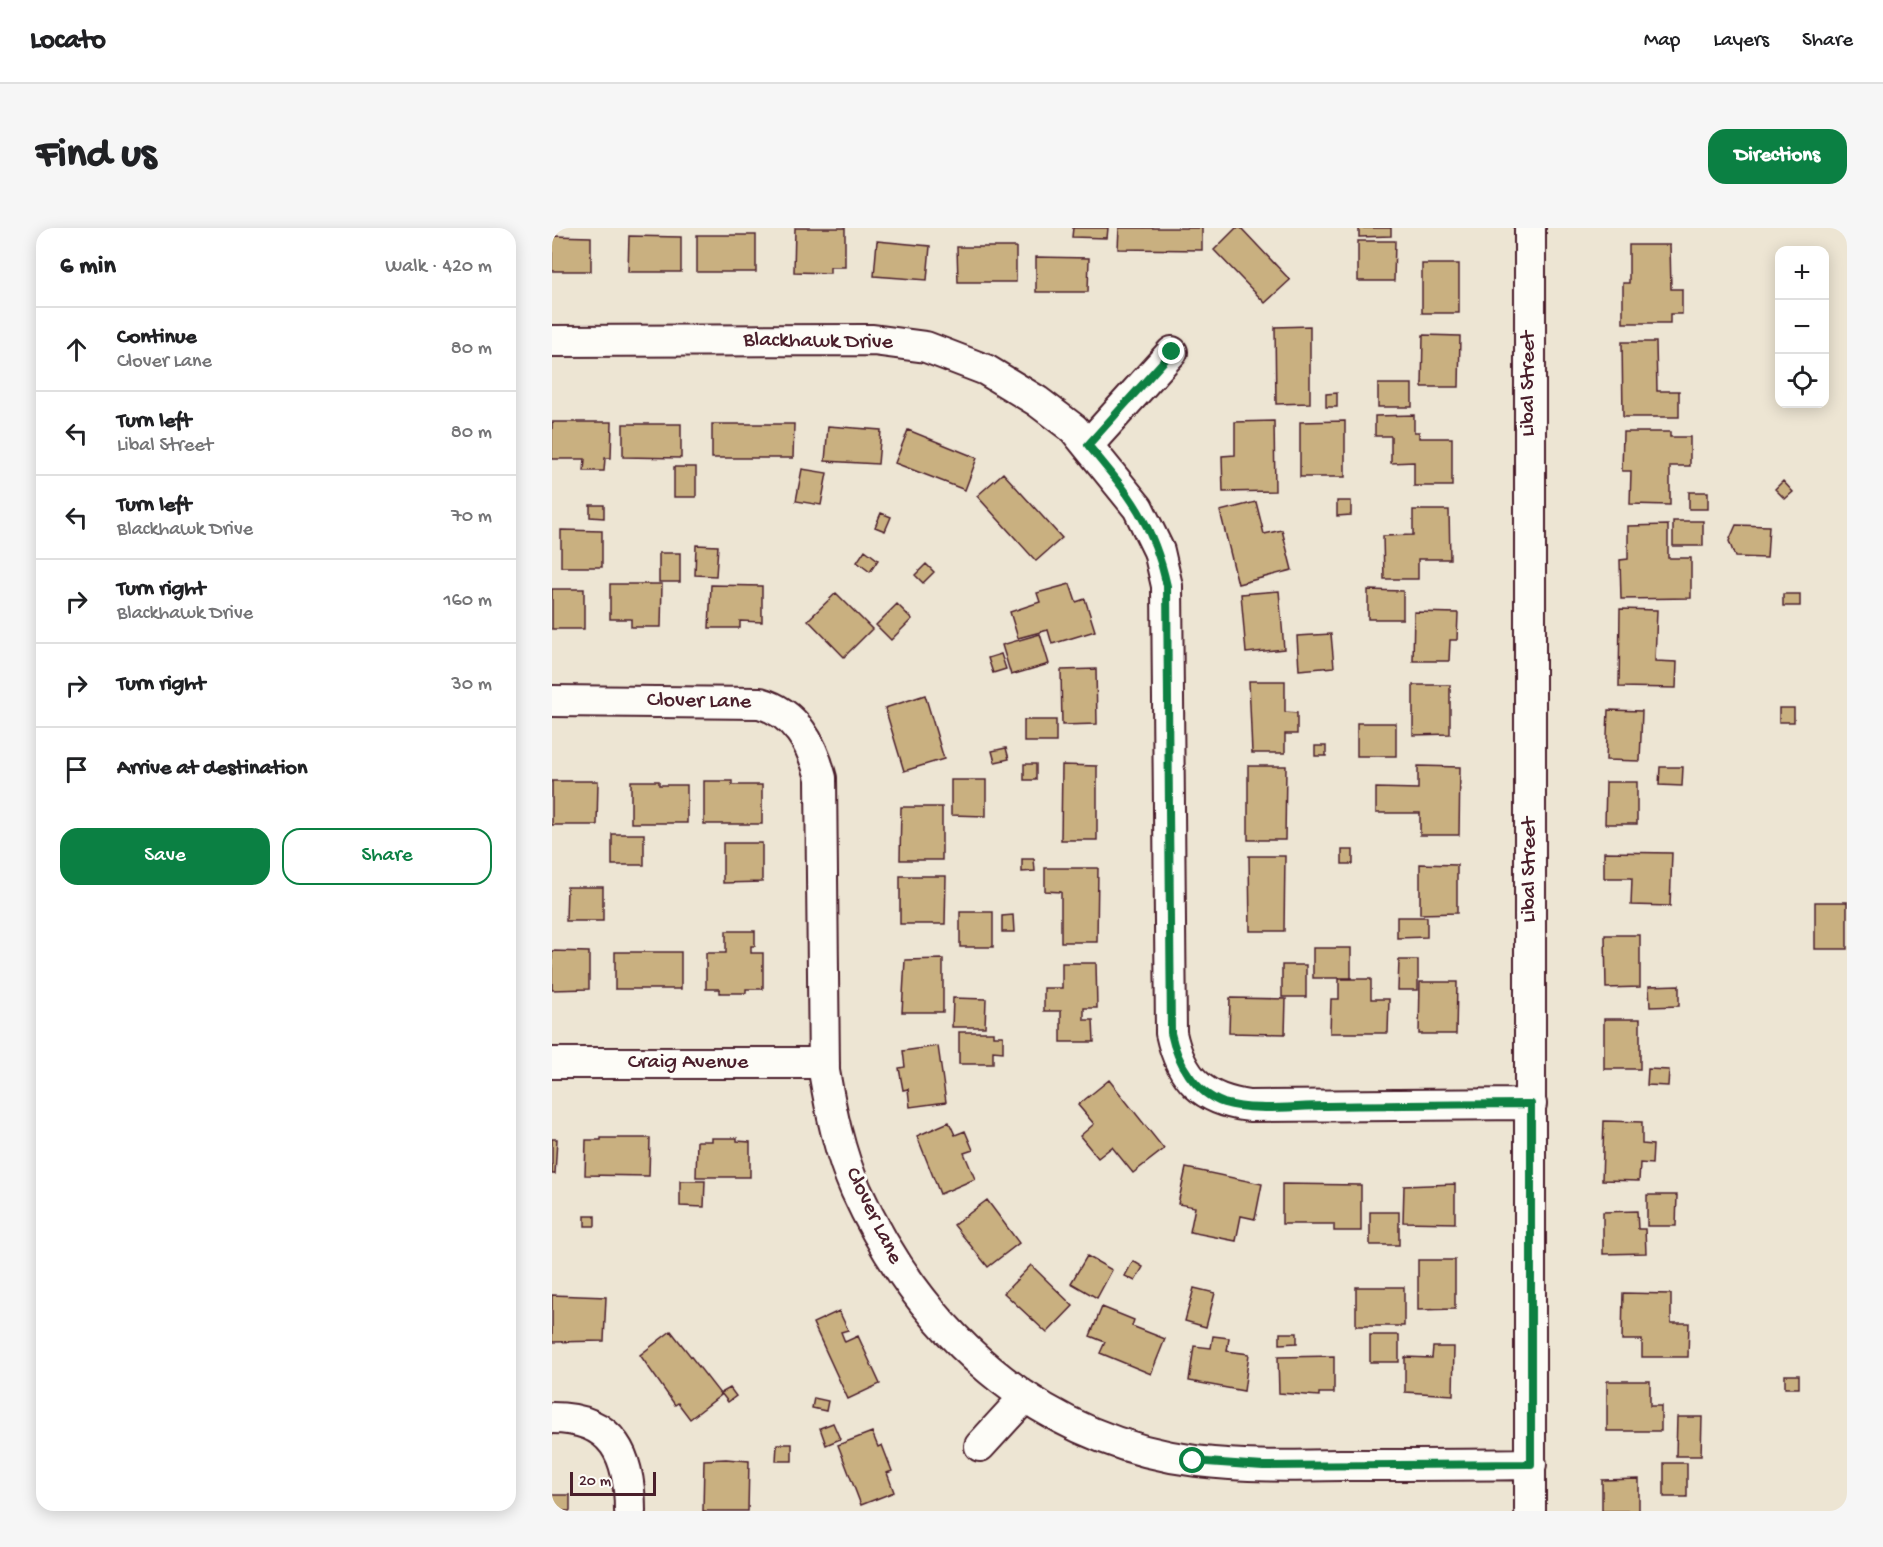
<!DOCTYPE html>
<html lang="en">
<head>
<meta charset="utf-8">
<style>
  body { margin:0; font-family:"Gochi Hand",sans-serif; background:#f6f6f6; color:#202124 }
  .controls { position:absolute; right:18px; top:18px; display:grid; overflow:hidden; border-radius:12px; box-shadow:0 3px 15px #0003 }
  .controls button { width:54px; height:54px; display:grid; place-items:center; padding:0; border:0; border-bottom:2px solid #e0e0e0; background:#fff; color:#202124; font:30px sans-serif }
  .scale { position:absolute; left:18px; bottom:15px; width:86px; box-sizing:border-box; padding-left:6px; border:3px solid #4a1f2b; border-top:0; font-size:16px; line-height:21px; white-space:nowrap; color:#4a1f2b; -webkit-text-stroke:4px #fdfcf7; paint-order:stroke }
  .stop { position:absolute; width:18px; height:18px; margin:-14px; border:4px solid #0b8043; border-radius:50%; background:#fff }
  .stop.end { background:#0b8043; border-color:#fff; box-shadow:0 2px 6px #0008 }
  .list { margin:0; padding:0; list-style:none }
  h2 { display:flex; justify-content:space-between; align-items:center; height:78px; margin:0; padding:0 24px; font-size:26px }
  h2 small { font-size:20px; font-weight:400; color:#757577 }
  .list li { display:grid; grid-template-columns:39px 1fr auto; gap:18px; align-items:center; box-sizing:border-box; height:84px; padding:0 24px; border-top:2px solid #e0e0e0 }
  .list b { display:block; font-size:22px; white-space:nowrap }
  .list p { margin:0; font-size:20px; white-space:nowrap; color:#757577 }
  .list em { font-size:20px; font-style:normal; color:#757577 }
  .actions { display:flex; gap:12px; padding:18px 24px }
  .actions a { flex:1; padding:14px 0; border:2px solid #0b8043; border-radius:18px; text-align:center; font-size:21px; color:#0b8043 }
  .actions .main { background:#0b8043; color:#fff }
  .icon { flex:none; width:33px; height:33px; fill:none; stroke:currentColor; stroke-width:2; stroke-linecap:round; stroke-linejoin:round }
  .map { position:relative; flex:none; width:1295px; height:1283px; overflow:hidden; border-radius:18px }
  header { display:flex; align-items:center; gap:36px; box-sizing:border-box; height:84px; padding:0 30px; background:#fff; border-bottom:2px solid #e0e0e0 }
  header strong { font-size:28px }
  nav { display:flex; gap:33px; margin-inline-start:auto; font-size:21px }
  .intro { display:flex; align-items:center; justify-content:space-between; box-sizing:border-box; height:144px; padding:0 36px }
  h1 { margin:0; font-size:42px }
  .button { padding:15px 27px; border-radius:18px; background:#0b8043; color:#fff; font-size:21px; font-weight:700 }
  main { display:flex; gap:36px; padding:0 36px }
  aside { flex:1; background:#fff; border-radius:18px; box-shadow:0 3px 15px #0003 }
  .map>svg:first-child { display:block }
  .building { fill:#c9b080; stroke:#4a1f2b; stroke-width:1.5 }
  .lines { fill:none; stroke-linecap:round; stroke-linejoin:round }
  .minor-casing { stroke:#4a1f2b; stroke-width:34 }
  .minor { stroke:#fdfcf7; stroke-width:30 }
  .route { stroke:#0b8043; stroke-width:8 }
  .labels { text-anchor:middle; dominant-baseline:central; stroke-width:6; stroke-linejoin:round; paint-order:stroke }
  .street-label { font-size:22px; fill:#4a1f2b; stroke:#fdfcf7 }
</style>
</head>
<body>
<header>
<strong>Locato</strong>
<nav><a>Map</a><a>Layers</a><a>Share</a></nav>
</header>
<div class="intro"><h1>Find us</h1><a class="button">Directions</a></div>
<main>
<aside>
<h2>6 min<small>Walk · 420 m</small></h2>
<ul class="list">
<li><svg class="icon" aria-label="ahead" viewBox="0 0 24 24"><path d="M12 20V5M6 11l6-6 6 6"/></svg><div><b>Continue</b><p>Clover Lane</p></div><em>80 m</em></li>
<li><svg class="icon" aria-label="left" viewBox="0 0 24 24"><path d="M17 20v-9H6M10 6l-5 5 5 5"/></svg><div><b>Turn left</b><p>Libal Street</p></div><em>80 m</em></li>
<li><svg class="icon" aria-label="left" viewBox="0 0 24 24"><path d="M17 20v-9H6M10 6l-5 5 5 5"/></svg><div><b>Turn left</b><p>Blackhawk Drive</p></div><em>70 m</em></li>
<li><svg class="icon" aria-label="right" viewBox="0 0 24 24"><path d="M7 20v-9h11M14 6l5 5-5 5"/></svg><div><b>Turn right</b><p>Blackhawk Drive</p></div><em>160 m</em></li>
<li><svg class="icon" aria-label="right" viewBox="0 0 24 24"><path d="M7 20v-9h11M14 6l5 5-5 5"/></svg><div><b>Turn right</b></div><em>30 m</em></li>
<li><svg class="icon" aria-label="arrive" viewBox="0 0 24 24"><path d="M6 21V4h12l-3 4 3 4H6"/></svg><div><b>Arrive at destination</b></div></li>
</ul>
<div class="actions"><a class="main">Save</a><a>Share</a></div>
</aside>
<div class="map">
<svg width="1295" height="1283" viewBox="0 0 1295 1283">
  <rect width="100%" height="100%" fill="#ede5d3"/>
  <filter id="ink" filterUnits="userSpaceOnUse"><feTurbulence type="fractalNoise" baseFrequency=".0167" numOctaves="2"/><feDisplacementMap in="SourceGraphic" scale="12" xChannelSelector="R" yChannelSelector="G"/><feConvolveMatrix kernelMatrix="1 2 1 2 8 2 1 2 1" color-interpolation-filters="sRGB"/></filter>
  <g filter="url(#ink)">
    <path class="building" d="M243,0H293V39H278V45L242,44Z
      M521,0H556L555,10L520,9Z
      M567,0H650V22L566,21Z
      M684,0H689L738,52L713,75L662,22Z
      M807,0H839V8L807,9Z
      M145,7H204V44H145Z
      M0,8L39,9V43H0Z
      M77,8L129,9V44H76Z
      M325,13L378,18L375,52L322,48Z
      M806,13H843L842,53H806Z
      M1077,17H1118L1119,61H1130V86H1118V95H1071V55H1077Z
      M405,19H464V54H406Z
      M484,29L537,30L536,64H484Z
      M870,36H907V85H870Z
      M758,98V175L724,176L723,99Z
      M871,107L908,108L907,159H870Z
      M1070,114H1104L1105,163H1127V189H1071Z
      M826,156H860V179H826Z
      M785,165V179H774V166Z
      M862,187V204H867V210H900V258H862V234L839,235V208H823V188Z
      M722,193L723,263L671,264L670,228L683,227V194Z
      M793,193V249H748V194Z
      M0,194H60L59,230H53L52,243H32L33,231H0Z
      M71,196H129V230L71,229Z
      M160,196H242L241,230H160Z
      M276,198L329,202L326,236L273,233Z
      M356,202L425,230L413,262L343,235Z
      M1071,204H1118V209H1138V238H1118V277L1078,276L1079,243H1070Z
      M122,239H144V269H122Z
      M250,241L275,245L269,277L244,273Z
      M451,245L510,310L484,333L425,268Z
      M1231,253L1241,264L1233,271L1223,261Z
      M1137,264H1156V281H1137Z
      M785,273H799V287L785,288Z
      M704,274L712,306L730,302L740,342L686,356L668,283Z
      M38,277H52V290L38,289Z
      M861,282H897L898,331H866V351H832L831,308L861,307Z
      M329,285L339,289L333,303L323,299Z
      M1121,293H1151V318H1121Z
      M1116,297V330H1139V370L1069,371L1068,332L1076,331V298Z
      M1184,297L1217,298L1215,330L1183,329L1177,313Z
      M9,302L50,303V339H9Z
      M144,317L166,318L164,348L143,347Z
      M313,322L326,332L318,344L305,334Z
      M107,325H128V354H107Z
      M374,336L382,344L371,355L363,347Z
      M58,356H110L109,399H79V391H58Z
      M518,356L524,374L533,371L543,403L500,416L496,402L466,410L458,384L488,374L485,365Z
      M159,357L210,358V394L188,393V400H157Z
      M0,361H32V401H0Z
      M816,362L851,363V391H816Z
      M727,363L732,421L694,425L689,366Z
      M284,365L320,401L292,429L256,392Z
      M1231,366H1248V378H1231Z
      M345,376L360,391L339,412L324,397Z
      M1068,381L1105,382L1103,433L1125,434L1124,460L1067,459Z
      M862,384L906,385L905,412H898L897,433H861Z
      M488,406L497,436L459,447L450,417Z
      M779,406L782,439L747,442L745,408Z
      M449,426L454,441L441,445L436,430Z
      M544,441L545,496L510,497L509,442Z
      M697,453H733V484L745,485V506H733V525H700Z
      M861,457H898V506L861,507Z
      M373,467L392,531L352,543L333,480Z
      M1227,480H1242V494H1227Z
      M1056,482L1090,483L1088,533L1054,532Z
      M472,492H504V514H472Z
      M805,495H844V528H805Z
      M763,518H774V528H763Z
      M454,520L457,531L443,534L440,523Z
      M472,536H484V552H472Z
      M510,537L545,538V612H509Z
      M696,538H734L733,612H696Z
      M866,538L908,539L907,607H868V585H824V560L866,561Z
      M1108,539H1131L1130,558L1107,557Z
      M399,552H434V588L399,587Z
      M0,553H46L45,597H0Z
      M79,553H107V557H135V595H79Z
      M152,553H180V557H210V596H152Z
      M1054,554H1085V596H1053Z
      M349,579H390V632H348Z
      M60,606H92V637H60Z
      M171,615H210V654L171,655Z
      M790,622H801V636H790Z
      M1052,624L1120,625L1118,678L1079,677L1080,650H1052Z
      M697,628H733L732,703H698Z
      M470,631H482L483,643L470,644Z
      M868,636L905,637V685L868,686Z
      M493,640H546L545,714H509V664L493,663Z
      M348,648H394L393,696H348Z
      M15,659H51V693H14Z
      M1263,674H1295V721H1263Z
      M408,684H441V719H408Z
      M461,687L462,704H450V688Z
      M845,689H875V709L845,710Z
      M174,703H203V718H199V725H211V761H194V765H168V761H154V725H174Z
      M1053,707H1088V759L1054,760Z
      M761,720H799V750H761Z
      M0,723L37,724V761L0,762Z
      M63,724H129V761H63Z
      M391,731V784H350L353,732Z
      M847,732H866V762H846Z
      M510,735H544L545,780H532V792H541L542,814H509V783H492V760H510Z
      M730,737H754V769H730Z
      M787,751H819V771H837L836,805H778L779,771H787Z
      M868,754H905L904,806H867Z
      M1127,757V778L1098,779L1097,758Z
      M401,770L434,771L433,799H400Z
      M678,770L734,771L733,806L677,805Z
      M1052,791H1088V841H1052Z
      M407,804H441V808H451V824L441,823V836H407Z
      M386,818L394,874L358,879L356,861L351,862L347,840L353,839L351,823Z
      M1096,841L1117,842L1116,858L1095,857Z
      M557,852L612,921L581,945L560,919L546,930L528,908L542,896L526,877Z
      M1052,893L1090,894V916L1101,917L1100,936L1088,935L1087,953L1050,952Z
      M397,894L403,907L413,903L421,922L412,925L423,951L388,966L365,908Z
      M49,910H98L97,948L33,947L34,912H49Z
      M160,910H185V913L198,914V949H144L145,913H160Z
      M0,911H5L3,946H0Z
      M634,940L710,956L703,991L689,988L684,1013L638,1004L643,979L626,976Z
      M128,953H153L152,979L128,978Z
      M730,956L809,957V1003H782V996H730Z
      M903,956V995L851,994L852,958Z
      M1095,967H1125L1124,998H1095Z
      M435,972L467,1015L436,1039L402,997Z
      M1085,983L1086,1001H1093L1094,1025L1051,1026V984Z
      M818,984H847V1017H818Z
      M33,988H43V998H33Z
      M535,1028L560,1042L545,1070L519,1055Z
      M866,1032H903V1081L866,1082Z
      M581,1033L591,1039L583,1053L573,1048Z
      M479,1037L521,1078L495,1105L452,1065Z
      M804,1059H852V1098H804Z
      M642,1060L663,1065L654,1099L633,1093Z
      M1071,1065L1119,1066V1095H1137L1136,1129H1090V1112H1070Z
      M0,1067L54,1069L52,1113L0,1114Z
      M550,1079L582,1092L580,1098L613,1111L599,1146L548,1125L553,1114L538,1108Z
      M287,1083L296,1102L289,1104L293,1114L306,1108L328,1156L296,1171L261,1095Z
      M119,1103L169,1167L138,1191L126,1175L123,1177L88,1127Z
      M728,1105H745V1115L728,1116Z
      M818,1107H847V1134H818Z
      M661,1108L677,1110L675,1123L697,1126L692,1163L637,1153L642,1118L659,1120Z
      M881,1119H902L901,1167L853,1164V1129L880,1130Z
      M782,1128V1165H767V1168L727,1165L726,1129Z
      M1233,1147H1247V1160H1233Z
      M1055,1153H1098V1178H1109V1203H1055Z
      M178,1160L184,1168L176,1174L169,1165Z
      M262,1170L276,1173L274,1183L260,1180Z
      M1125,1189H1150L1149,1228H1124Z
      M281,1195L288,1211L274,1217L268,1200Z
      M320,1204L326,1219L330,1217L340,1243L335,1245L342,1264L309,1277L286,1217Z
      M225,1216H240V1233H224Z
      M174,1231L197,1233L196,1283H151L152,1232Z
      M1112,1235H1135V1269H1112Z
      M1087,1251V1283H1050V1252Z
      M0,1267H18V1283H0Z"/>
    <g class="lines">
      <defs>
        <path id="minor" d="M978,0V1283
          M0,113L321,112L374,119L434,142L485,173L522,201L586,280L607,323L615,358L619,805C629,851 651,872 697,878L979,876
          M536,217L620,124
          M0,473L208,475C244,485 260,516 269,550L272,843C279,883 287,924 304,962C368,1103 485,1212 644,1233C692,1239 741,1238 790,1237C853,1237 916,1237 979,1236
          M0,835H272
          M0,1190C62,1190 78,1228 78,1283
          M428,1218L472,1170"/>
      </defs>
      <use href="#minor" class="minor-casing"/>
      <use href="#minor" class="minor"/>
    </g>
  </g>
  <g class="lines" filter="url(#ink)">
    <path class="route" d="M620,124L536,217C577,266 601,294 615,358L619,805C625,834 643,865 672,875C703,884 741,878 773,878C841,877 910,876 979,876V1236L711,1238L641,1233"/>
  </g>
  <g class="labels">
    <g class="street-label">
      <text transform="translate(266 114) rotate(1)">Blackhawk Drive</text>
      <text transform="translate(977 156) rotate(-90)">Libal Street</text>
      <text transform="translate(147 474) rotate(1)">Clover Lane</text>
      <text transform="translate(978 642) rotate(-90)">Libal Street</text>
      <text x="136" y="835">Craig Avenue</text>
      <text transform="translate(321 988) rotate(64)">Clover Lane</text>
    </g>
  </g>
</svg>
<div class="controls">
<button>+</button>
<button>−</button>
<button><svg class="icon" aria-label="locate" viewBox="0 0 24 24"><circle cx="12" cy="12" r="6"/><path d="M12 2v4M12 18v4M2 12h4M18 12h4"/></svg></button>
</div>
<div class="scale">20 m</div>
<div class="stop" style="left:641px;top:1233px"></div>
<div class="stop end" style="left:620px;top:124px"></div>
</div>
</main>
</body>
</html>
